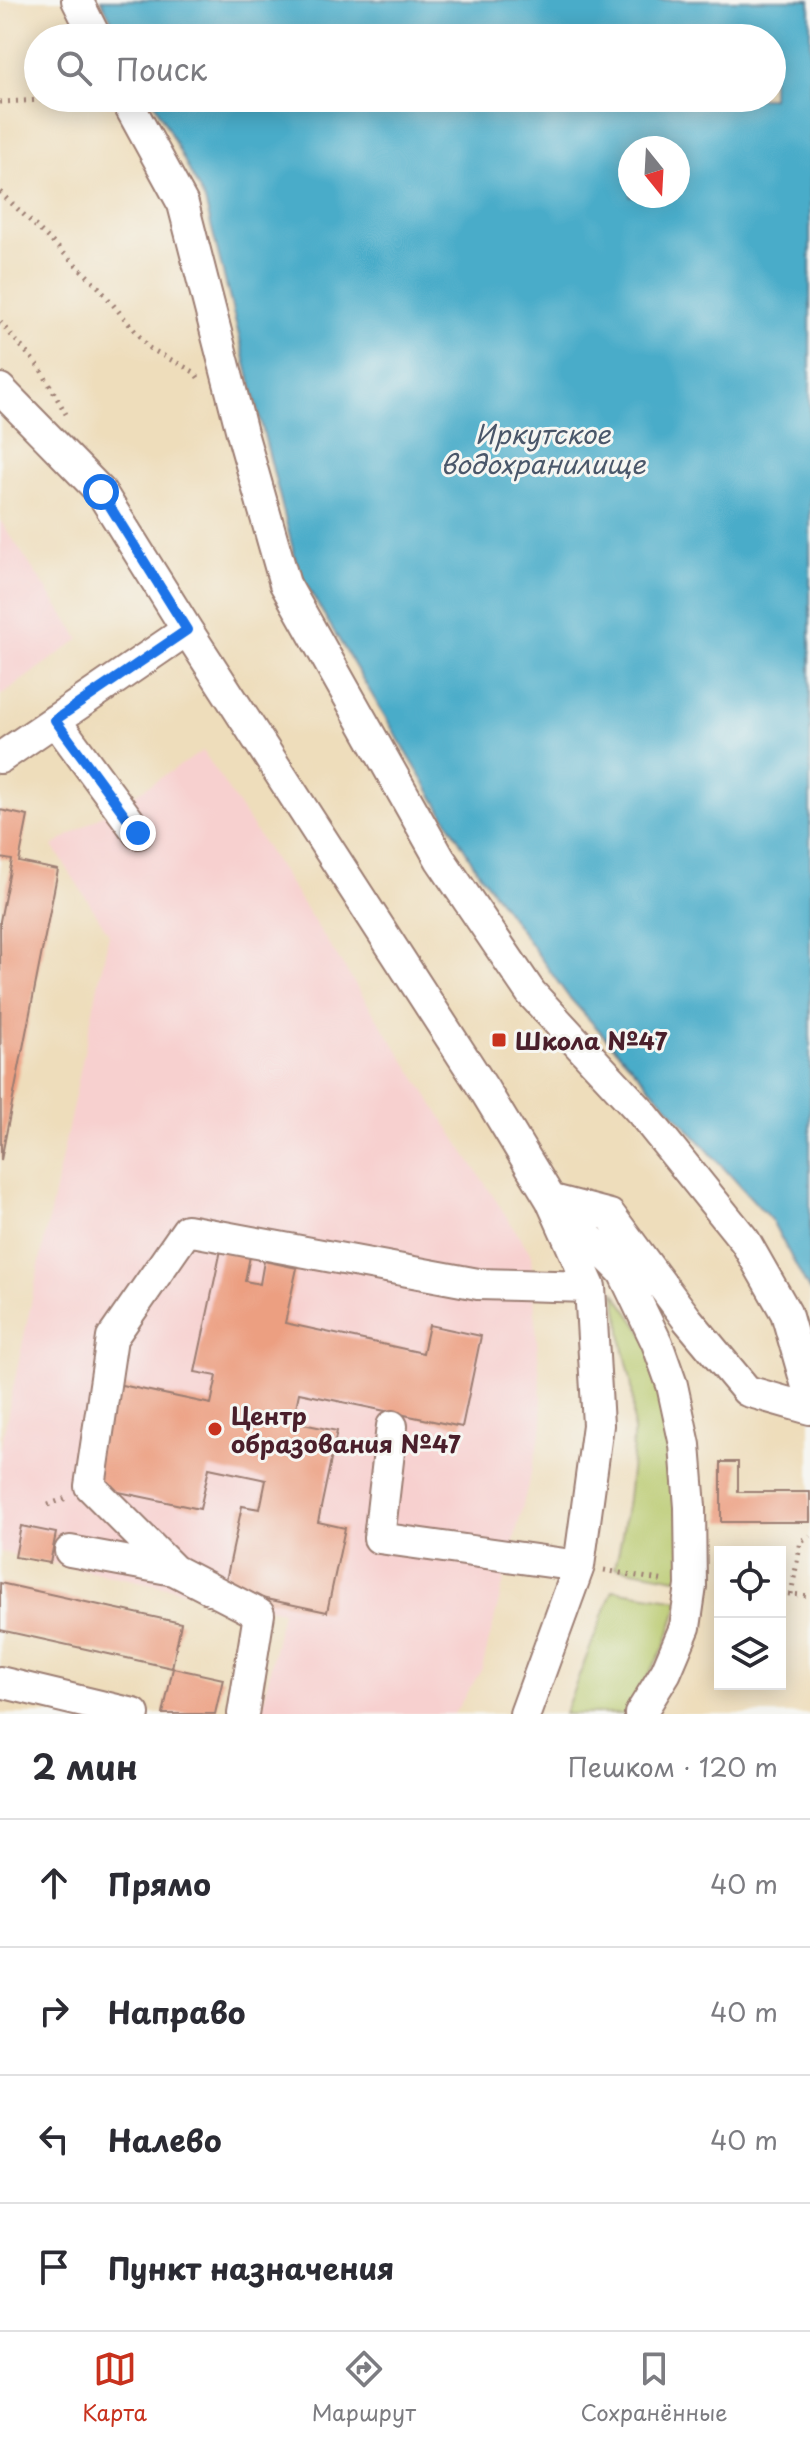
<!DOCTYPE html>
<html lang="ru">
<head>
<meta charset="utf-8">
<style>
  body { margin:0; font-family:"Playpen Sans",sans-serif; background:#f2f2f3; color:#2b2b33 }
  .controls { position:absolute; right:24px; bottom:24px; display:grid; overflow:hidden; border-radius:0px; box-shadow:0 4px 20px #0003 }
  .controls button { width:72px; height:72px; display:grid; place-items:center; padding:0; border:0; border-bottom:2px solid #e1e1e2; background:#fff; color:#2b2b33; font:40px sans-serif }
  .compass { position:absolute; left:618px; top:136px; width:72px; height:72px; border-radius:50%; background:#fff; box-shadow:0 4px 20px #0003; rotate:162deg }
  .stop { position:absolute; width:24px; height:24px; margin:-18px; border:6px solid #1a73e8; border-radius:50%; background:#fff }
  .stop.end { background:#1a73e8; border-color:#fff; box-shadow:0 2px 8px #0008 }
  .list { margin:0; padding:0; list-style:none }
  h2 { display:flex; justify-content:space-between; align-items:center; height:104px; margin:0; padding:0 32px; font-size:34px }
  h2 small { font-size:26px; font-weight:400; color:#7c7c81 }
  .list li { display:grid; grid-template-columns:52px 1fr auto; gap:24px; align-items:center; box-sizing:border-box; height:128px; padding:0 32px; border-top:2px solid #e1e1e2 }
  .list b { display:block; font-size:30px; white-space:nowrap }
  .list em { font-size:26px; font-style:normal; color:#7c7c81 }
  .icon { flex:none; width:44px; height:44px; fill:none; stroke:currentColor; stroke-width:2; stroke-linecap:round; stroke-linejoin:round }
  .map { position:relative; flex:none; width:810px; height:1714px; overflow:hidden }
  .search { position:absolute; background:#fff; box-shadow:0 4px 20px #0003; left:24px; right:24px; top:24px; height:88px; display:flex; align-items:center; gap:20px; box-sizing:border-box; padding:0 28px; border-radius:44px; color:#7c7c81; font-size:30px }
  .sheet { height:616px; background:#fff }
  nav { display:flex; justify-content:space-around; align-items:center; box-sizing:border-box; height:112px; border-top:2px solid #e1e1e2; background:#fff; font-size:22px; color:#7c7c81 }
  nav a { display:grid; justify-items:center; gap:4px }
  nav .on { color:#c8321e }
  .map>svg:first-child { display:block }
  .built { fill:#f7d0cf }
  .green { fill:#b7c86b; stroke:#80744b; stroke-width:2 }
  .water { fill:#49acc9; stroke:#4a667a; stroke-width:2; fill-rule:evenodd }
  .building { fill:#ec9f81 }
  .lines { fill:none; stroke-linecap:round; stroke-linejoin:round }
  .minor-casing { stroke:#9c7e73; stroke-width:34 }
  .path { stroke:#9c7e73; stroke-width:5; stroke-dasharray:2 6; stroke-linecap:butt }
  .minor { stroke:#fff; stroke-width:30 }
  .route { stroke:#1a73e8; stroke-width:10 }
  .poi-dot { fill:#c8321e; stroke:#f6f6f2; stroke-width:3 }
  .labels { text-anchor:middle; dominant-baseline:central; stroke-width:6; stroke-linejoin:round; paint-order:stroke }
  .poi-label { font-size:24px; font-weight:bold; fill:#4a1f2b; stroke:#f6f6f2; text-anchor:start }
  .water-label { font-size:26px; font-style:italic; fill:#4a576a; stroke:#f6f6f2 }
</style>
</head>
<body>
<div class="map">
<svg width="810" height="1714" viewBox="0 0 810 1714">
  <rect width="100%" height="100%" fill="#f6f6f2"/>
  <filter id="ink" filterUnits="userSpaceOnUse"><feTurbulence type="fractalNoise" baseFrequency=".0125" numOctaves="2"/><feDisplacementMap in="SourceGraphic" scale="16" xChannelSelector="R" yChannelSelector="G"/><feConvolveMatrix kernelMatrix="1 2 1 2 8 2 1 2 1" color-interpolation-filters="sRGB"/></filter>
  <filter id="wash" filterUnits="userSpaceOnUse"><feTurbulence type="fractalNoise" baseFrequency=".006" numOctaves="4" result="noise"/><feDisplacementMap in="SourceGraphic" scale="32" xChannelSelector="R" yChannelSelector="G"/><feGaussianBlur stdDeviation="1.8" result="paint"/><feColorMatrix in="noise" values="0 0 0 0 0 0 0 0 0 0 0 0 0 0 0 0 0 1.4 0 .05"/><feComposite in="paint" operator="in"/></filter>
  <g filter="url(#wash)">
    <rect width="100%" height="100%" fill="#edb"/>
    <path class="built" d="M0,520L80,639L0,696Z
      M203,751L531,1254L543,1425L482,1669L454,1714H261L282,1611L0,1552V1450L109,934L53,846Z"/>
    <path class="green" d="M614,1291L647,1339L671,1395L687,1580L615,1567C629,1509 636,1448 632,1389C631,1374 626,1360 623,1346C620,1327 620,1310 614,1291Z
      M613,1590L680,1600L665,1646L626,1714H564Z"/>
    <path class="water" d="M101,0H810V1292L772,1221L568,996L476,868L299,573L205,201L152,98H772V38H121ZM630,148H678V196H630Z"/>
    <g id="blocks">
      <path class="building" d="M0,810L28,816L19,862L58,870L1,1160L0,921L12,860L0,858Z
        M221,1250L250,1256L245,1281L260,1284L264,1261L297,1268L285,1323L423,1353L429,1325L481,1336L462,1427L299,1393L293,1422L337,1431L318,1522L345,1528L327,1612L224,1590L242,1506L260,1509L266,1480L209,1468L200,1509L90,1486L112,1383L211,1404L217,1376L195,1372Z
        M721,1462H738V1492H810V1522H721Z
        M21,1526L56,1533L50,1563L15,1557Z
        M0,1583L181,1623L172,1668L0,1630Z
        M173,1668L223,1679L215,1714H163Z"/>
    </g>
  </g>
  <g filter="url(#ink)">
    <use href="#blocks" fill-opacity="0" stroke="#9c7e73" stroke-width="2"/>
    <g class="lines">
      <defs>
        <path id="minor" d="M77,0L96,38
          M125,98L183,204L242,433L285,584L440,859L531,993L642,1113L745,1241L786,1313L810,1397
          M0,389L101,492L187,630L485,1091L551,1200L590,1287L598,1425L579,1566L525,1714
          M55,720L138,833
          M0,758L187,630
          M553,1200L610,1215L687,1319L747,1391L810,1409
          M564,1213L623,1272L657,1343L672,1385L685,1445L690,1507L691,1586L685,1627L666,1672L640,1714
          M392,1426L379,1538L579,1566
          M70,1551L174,1570L259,1614L243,1714
          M174,1570L90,1486L112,1338L187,1230L478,1284L590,1287
          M0,1682L134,1714"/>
      </defs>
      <use href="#minor" class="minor-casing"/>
      <path class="path" d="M0,102L91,98
        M0,192L96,284L149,348L194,372L199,379
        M0,322L40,368L66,414
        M48,1505L69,1497
        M604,1570L665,1581
        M780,1593L810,1596
        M791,1594L801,1541L810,1536"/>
      <use href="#minor" class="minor"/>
    </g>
  </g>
  <g class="lines" filter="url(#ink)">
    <path class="route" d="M101,492L187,630L55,720L138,833"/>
  </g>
  <g class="poi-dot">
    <rect x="491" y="1032" width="16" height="16" rx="4"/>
    <circle cx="215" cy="1429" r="8"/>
  </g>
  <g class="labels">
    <g class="poi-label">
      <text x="515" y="1040">Школа №47</text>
      <text x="231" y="1415">Центр<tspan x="231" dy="28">образования №47</tspan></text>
    </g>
    <g class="water-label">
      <text x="543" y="433">Иркутское<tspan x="543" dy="30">водохранилище</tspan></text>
    </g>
  </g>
</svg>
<div class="controls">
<button><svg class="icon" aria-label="locate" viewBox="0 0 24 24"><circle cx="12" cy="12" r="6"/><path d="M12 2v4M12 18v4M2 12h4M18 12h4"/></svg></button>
<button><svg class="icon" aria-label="layers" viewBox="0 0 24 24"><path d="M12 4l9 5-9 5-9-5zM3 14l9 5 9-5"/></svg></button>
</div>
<svg class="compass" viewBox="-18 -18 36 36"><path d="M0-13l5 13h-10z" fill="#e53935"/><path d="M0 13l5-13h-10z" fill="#7c7c81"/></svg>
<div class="stop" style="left:101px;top:492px"></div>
<div class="stop end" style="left:138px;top:833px"></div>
<div class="search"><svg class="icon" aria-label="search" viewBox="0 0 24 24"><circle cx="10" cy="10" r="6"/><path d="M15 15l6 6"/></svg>Поиск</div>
</div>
<section class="sheet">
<h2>2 мин<small>Пешком · 120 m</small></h2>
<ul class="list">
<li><svg class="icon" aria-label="ahead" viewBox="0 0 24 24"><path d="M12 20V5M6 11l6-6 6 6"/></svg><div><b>Прямо</b></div><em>40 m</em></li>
<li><svg class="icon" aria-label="right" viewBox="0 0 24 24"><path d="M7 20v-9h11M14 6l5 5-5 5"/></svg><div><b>Направо</b></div><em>40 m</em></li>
<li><svg class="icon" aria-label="left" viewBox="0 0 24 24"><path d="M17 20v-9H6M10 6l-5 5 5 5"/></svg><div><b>Налево</b></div><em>40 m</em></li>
<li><svg class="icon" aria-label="arrive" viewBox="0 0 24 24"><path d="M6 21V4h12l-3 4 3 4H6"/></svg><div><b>Пункт назначения</b></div></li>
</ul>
</section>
<nav>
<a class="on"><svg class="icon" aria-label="map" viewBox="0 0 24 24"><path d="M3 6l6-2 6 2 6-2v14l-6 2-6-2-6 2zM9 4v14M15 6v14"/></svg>Карта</a>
<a><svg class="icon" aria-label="directions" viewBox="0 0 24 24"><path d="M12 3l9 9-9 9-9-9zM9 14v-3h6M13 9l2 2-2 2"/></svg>Маршрут</a>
<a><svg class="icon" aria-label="saved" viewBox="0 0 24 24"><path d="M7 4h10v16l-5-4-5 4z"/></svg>Сохранённые</a>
</nav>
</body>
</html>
